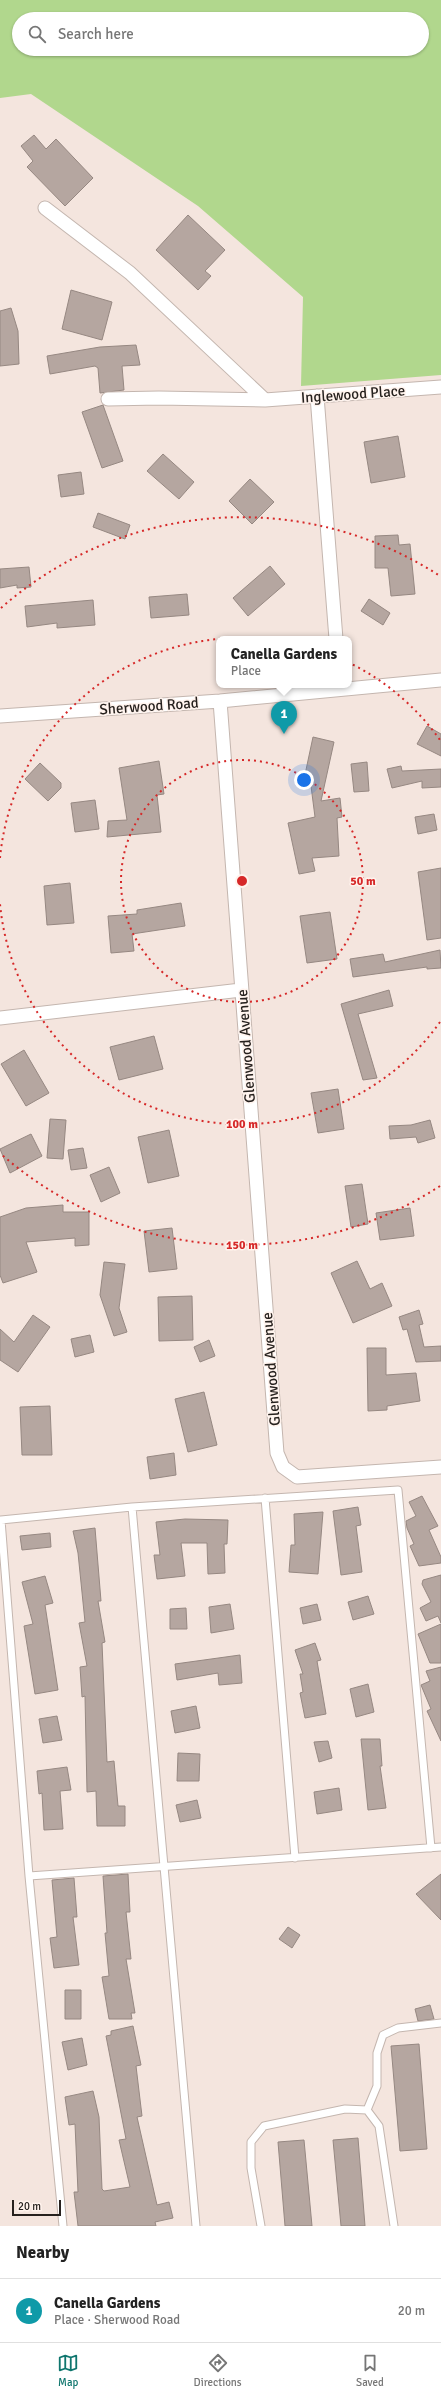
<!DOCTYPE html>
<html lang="en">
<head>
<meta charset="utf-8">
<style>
  body { margin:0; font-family:Signika,sans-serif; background:#f6f6f6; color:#222 }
  .scale { position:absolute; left:12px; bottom:10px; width:49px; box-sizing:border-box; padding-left:4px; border:2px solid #26211e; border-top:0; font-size:11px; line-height:14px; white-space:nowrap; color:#26211e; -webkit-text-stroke:3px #fff3ed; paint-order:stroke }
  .you { position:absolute; left:304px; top:780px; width:14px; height:14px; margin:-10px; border:3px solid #fff; border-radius:50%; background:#1a73e8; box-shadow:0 0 0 6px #1a73e833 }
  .badge { display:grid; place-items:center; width:26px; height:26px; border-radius:50%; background:#0f766e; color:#fff; font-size:13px; font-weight:700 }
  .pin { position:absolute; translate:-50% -33px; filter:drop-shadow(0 1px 2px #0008) }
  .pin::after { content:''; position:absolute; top:21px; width:14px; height:12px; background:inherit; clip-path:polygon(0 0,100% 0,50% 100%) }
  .popup { position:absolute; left:216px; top:636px; width:136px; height:52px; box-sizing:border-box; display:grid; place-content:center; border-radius:8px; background:#fff; filter:drop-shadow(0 1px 3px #0005); font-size:13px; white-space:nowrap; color:#767676 }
  .popup b { font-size:15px; color:#222 }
  .popup::after { content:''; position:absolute; left:50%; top:100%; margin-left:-8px; border:8px solid transparent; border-top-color:#fff }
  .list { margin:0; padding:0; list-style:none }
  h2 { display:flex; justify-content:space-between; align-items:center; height:52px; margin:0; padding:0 16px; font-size:17px }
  h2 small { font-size:13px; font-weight:400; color:#767676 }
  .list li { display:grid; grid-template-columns:26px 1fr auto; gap:12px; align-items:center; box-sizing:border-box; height:64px; padding:0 16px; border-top:1px solid #e0e0e0 }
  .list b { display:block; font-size:15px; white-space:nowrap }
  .list p { margin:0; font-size:13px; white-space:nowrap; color:#767676 }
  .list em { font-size:13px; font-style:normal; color:#767676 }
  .icon { flex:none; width:22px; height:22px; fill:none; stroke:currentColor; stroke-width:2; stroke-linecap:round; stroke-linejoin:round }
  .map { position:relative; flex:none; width:441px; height:2226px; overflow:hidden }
  .search { position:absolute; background:#fff; box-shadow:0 1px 3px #0004; left:12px; right:12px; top:12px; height:44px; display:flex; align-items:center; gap:10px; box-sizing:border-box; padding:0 14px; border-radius:22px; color:#767676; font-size:15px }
  .sheet { height:116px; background:#fff }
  nav { display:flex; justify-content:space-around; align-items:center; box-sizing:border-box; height:56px; border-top:1px solid #e0e0e0; background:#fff; font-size:11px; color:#767676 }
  nav a { display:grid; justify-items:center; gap:2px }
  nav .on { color:#0f766e }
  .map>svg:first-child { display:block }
  .green { fill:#b1d78d; fill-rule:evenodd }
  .building { fill:#b5a6a0; stroke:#968882 }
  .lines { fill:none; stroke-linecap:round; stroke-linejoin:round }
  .service-casing { stroke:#c4b6af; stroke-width:9 }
  .minor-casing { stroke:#c4b6af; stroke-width:15 }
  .service { stroke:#fff; stroke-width:7 }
  .minor { stroke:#fff; stroke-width:13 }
  .ring { fill:none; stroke:#d62828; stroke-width:2; stroke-dasharray:2 4 }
  .labels { text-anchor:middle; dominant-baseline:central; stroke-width:3; stroke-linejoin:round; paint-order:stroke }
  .street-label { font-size:15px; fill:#26211e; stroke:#fff3ed }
  .centre { fill:#d62828; stroke:#fff3ed; stroke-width:2 }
  .ring-label { font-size:12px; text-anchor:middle; font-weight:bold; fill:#d62828; stroke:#fff3ed; stroke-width:3; stroke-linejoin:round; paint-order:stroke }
</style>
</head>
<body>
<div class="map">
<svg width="441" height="2226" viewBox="0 0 441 2226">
  <rect width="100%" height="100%" fill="#f4e5de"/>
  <path class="green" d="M0,0H441V375L301,386L303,297L198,206L31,94L0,98ZM19,19H422V49H19Z"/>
  <path class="building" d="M34,135L46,149L56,139L93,178L65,206L27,167L33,161L21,146Z
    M188,215L225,250L205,271L211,276L198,290L156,250Z
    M71,290L112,302L102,340L62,329Z
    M11,308L18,331L19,364L0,366V311Z
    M136,345L140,365L122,366L124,390L100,393L98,368L95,366L50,374L47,356L100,347Z
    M103,405L123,461L102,468L82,412Z
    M398,436L405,477L371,483L364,442Z
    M163,454L194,482L179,499L147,471Z
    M81,472L84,494L61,497L58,475Z
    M250,479L274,502L252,524L229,501Z
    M98,513L130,525L125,539L93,527Z
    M398,535L399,545L410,544L415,594L391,596L388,568H375V536Z
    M270,566L285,584L248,616L233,598Z
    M29,567L31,587L17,588V585L0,588V569Z
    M187,594L189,615L151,618L149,597Z
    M369,599L390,613L383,625L361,611Z
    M93,600L95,625L57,628V623L27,627L25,606Z
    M427,726L441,734V756L417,744Z
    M313,737L334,742L321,801L340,798L342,817L337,818L339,856L312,858L315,871L299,874L288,823L315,817L311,786L303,784Z
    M159,761L164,794L157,795L161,832L107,837L108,821L127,820L119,768Z
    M367,762L369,791L354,792L351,764Z
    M40,763L61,783V788L48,801L25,779Z
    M401,766L402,771L441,769V787L422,788V781L392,788L387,769Z
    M95,800L99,829L75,832L71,803Z
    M434,814L437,830L418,834L415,817Z
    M441,868V938L427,940L418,872Z
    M70,883L74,923L47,925L44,886Z
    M181,903L185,926L132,934L134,951L111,953L108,916L137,914V910Z
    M330,912L337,959L307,963L300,916Z
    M440,950L441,968L427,969V967L353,977L350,959L383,954L385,962Z
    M389,990L393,1006L358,1014L377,1078L363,1080L341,1004Z
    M154,1036L163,1069L119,1080L110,1047Z
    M24,1050L49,1093L26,1106L1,1064Z
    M338,1089L344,1129L318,1133L311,1093Z
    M50,1119L66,1120L63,1159L47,1158Z
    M430,1120L435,1138L418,1143L416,1137L390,1139L389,1126L411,1125Z
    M169,1130L179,1176L148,1183L138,1137Z
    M31,1134L42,1156L10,1173L0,1149Z
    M83,1148L87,1168L71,1170L68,1150Z
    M109,1167L120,1193L101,1202L90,1175Z
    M362,1184L368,1224L351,1227L345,1186Z
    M63,1205V1212H89V1245L75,1246V1238L26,1242L37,1272L3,1283L0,1275V1217L26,1208Z
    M410,1208L414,1236L380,1240L376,1213Z
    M172,1228L177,1269L149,1272L144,1231Z
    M357,1261L370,1289L382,1283L392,1306L353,1323L331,1273Z
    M104,1262L125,1264L119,1308L127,1332L114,1336L100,1295Z
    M192,1296L193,1340L159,1341L158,1297Z
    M419,1310L423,1324L419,1325L424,1347L441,1346V1361L416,1362L407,1329L403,1330L399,1317Z
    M33,1315L50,1327L18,1372L0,1360V1329L14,1342Z
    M90,1335L94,1352L75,1357L71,1339Z
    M209,1340L215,1356L200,1362L194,1347Z
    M367,1348H386V1375L416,1373L420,1401L387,1406V1410L368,1411Z
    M204,1392L217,1445L188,1452L175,1399Z
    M50,1406L52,1455H22L20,1407Z
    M174,1453L176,1475L150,1479L147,1457Z
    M422,1496L438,1526L429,1530L441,1557V1563L419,1566L410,1546L414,1544L407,1528L406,1521L416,1516L409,1502Z
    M358,1507L361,1525L356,1526L362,1572L341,1575L333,1511Z
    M323,1512L318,1574L289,1572L291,1545H295L294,1514Z
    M185,1519L228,1520L227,1544H224L225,1573L208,1574L207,1543H181L185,1576L157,1579L154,1555H160L156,1522Z
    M95,1528L101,1601H98L105,1642L102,1643L107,1762L114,1761L118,1806H125V1826H97L96,1791L87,1792L85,1696L82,1697L80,1667L87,1666L79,1623L85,1622L78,1553L73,1531Z
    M50,1533L51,1547L22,1550L20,1536Z
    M441,1575V1623L438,1616L426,1621L420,1608L431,1602L422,1584L423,1580Z
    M45,1576L53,1603L45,1605L58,1690L35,1694L24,1626L33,1624L22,1582Z
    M368,1596L374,1614L353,1620L348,1602Z
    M230,1604L234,1629L211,1633L209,1607Z
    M317,1604L321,1620L303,1624L300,1608Z
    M186,1608L187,1629H170V1609Z
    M441,1624V1663H430L418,1634Z
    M315,1643L321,1660L317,1661L326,1714L305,1718L300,1693L303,1692L300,1674H303L295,1650Z
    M240,1655L242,1683L219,1685L218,1673L177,1680L175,1664Z
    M441,1667V1741L427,1711L431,1709L421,1685L430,1681L426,1671Z
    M368,1684L374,1712L356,1717L350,1689Z
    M196,1706L200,1728L175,1733L171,1711Z
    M57,1716L62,1740L43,1743L39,1719Z
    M361,1739H380L382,1766H380L386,1808L368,1810Z
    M328,1741L332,1758L319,1762L314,1742Z
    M178,1753L200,1754L199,1781H177Z
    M67,1767L71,1790L60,1791L63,1829L44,1830L42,1793L39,1794L37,1771Z
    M339,1788L342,1810L317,1814L314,1792Z
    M197,1800L201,1818L180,1822L176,1805Z
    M128,1874L130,1912H126L131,1959H126L135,2013H131L132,2019H109L102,1977L109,1976L105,1933H107L103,1876Z
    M441,1874V1920L416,1894Z
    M74,1878L77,1917H73L79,1965L54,1968L50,1938L57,1937L52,1880Z
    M288,1927L300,1935L292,1948L279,1939Z
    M65,1990H81V2019H65Z
    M430,2005L434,2019L418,2021L415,2009Z
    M133,2026L141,2065L136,2066L142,2116L137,2117L157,2205L169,2202L173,2218L155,2222L156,2226H78L74,2192H78L75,2124L69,2125L65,2097L93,2091L99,2117L102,2189L104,2191L130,2187L119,2140L126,2139L106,2036L111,2035V2031Z
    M82,2038L87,2065L68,2070L62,2042Z
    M419,2044L427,2149L400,2151L391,2046Z
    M358,2138L365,2226H341L333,2140Z
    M304,2140L312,2226H285L278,2142Z"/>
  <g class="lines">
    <defs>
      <path id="service" d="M265,1498L295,1858
        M132,1507L196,2226
        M29,1876L441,1847
        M367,2110L377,2086V2053L383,2035L398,2028L441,2023
        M63,2226L29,1876L1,1520L132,1507L398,1490L431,1848
        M261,2226L251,2168V2142L264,2126L345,2109L367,2110L379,2126L394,2226"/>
      <path id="minor" d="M45,208L130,273L265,400
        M317,396L336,639
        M108,399L159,398L265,400L441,387
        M220,701L277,1453L283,1467L297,1477L441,1467
        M0,716L220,701L441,680
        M0,1018L241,990"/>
    </defs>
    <use href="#service" class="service-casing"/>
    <use href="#minor" class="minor-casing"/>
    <use href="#service" class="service"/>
    <use href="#minor" class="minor"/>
  </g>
  <g class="ring">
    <circle cx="242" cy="881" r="121"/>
    <path d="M440 1022A243 243 0 0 1 0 904M0 858A243 243 0 0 1 440 740"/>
    <path d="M440 1186A364 364 0 0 1 1 1154M1 608A364 364 0 0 1 440 576"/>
  </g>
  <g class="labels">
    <g class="street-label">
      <text transform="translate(353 394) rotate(-4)">Inglewood Place</text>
      <text transform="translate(149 706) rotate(-4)">Sherwood Road</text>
      <text transform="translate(246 1046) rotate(-94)">Glenwood Avenue</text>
      <text transform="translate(271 1369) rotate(-94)">Glenwood Avenue</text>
    </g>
  </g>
  <circle cx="242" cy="881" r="6" class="centre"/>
  <g class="ring-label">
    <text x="363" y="885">50 m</text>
    <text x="242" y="1128">100 m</text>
    <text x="242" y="1249">150 m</text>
  </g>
</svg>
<div class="scale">20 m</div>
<div class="you"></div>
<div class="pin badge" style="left:284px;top:734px;background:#0f9aa8">1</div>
<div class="popup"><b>Canella Gardens</b>Place</div>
<div class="search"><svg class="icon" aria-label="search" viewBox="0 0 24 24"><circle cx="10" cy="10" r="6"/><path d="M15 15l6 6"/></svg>Search here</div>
</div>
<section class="sheet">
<h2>Nearby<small></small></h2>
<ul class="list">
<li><span class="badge" style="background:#0f9aa8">1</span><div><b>Canella Gardens</b><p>Place · Sherwood Road</p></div><em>20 m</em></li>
</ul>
</section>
<nav>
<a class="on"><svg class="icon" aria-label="map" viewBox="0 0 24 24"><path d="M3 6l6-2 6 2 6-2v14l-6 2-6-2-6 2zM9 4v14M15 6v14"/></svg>Map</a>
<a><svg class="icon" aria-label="directions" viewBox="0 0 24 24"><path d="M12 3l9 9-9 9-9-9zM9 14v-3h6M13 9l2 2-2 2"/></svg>Directions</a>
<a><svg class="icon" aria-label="saved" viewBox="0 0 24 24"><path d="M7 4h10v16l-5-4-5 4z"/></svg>Saved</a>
</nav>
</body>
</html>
